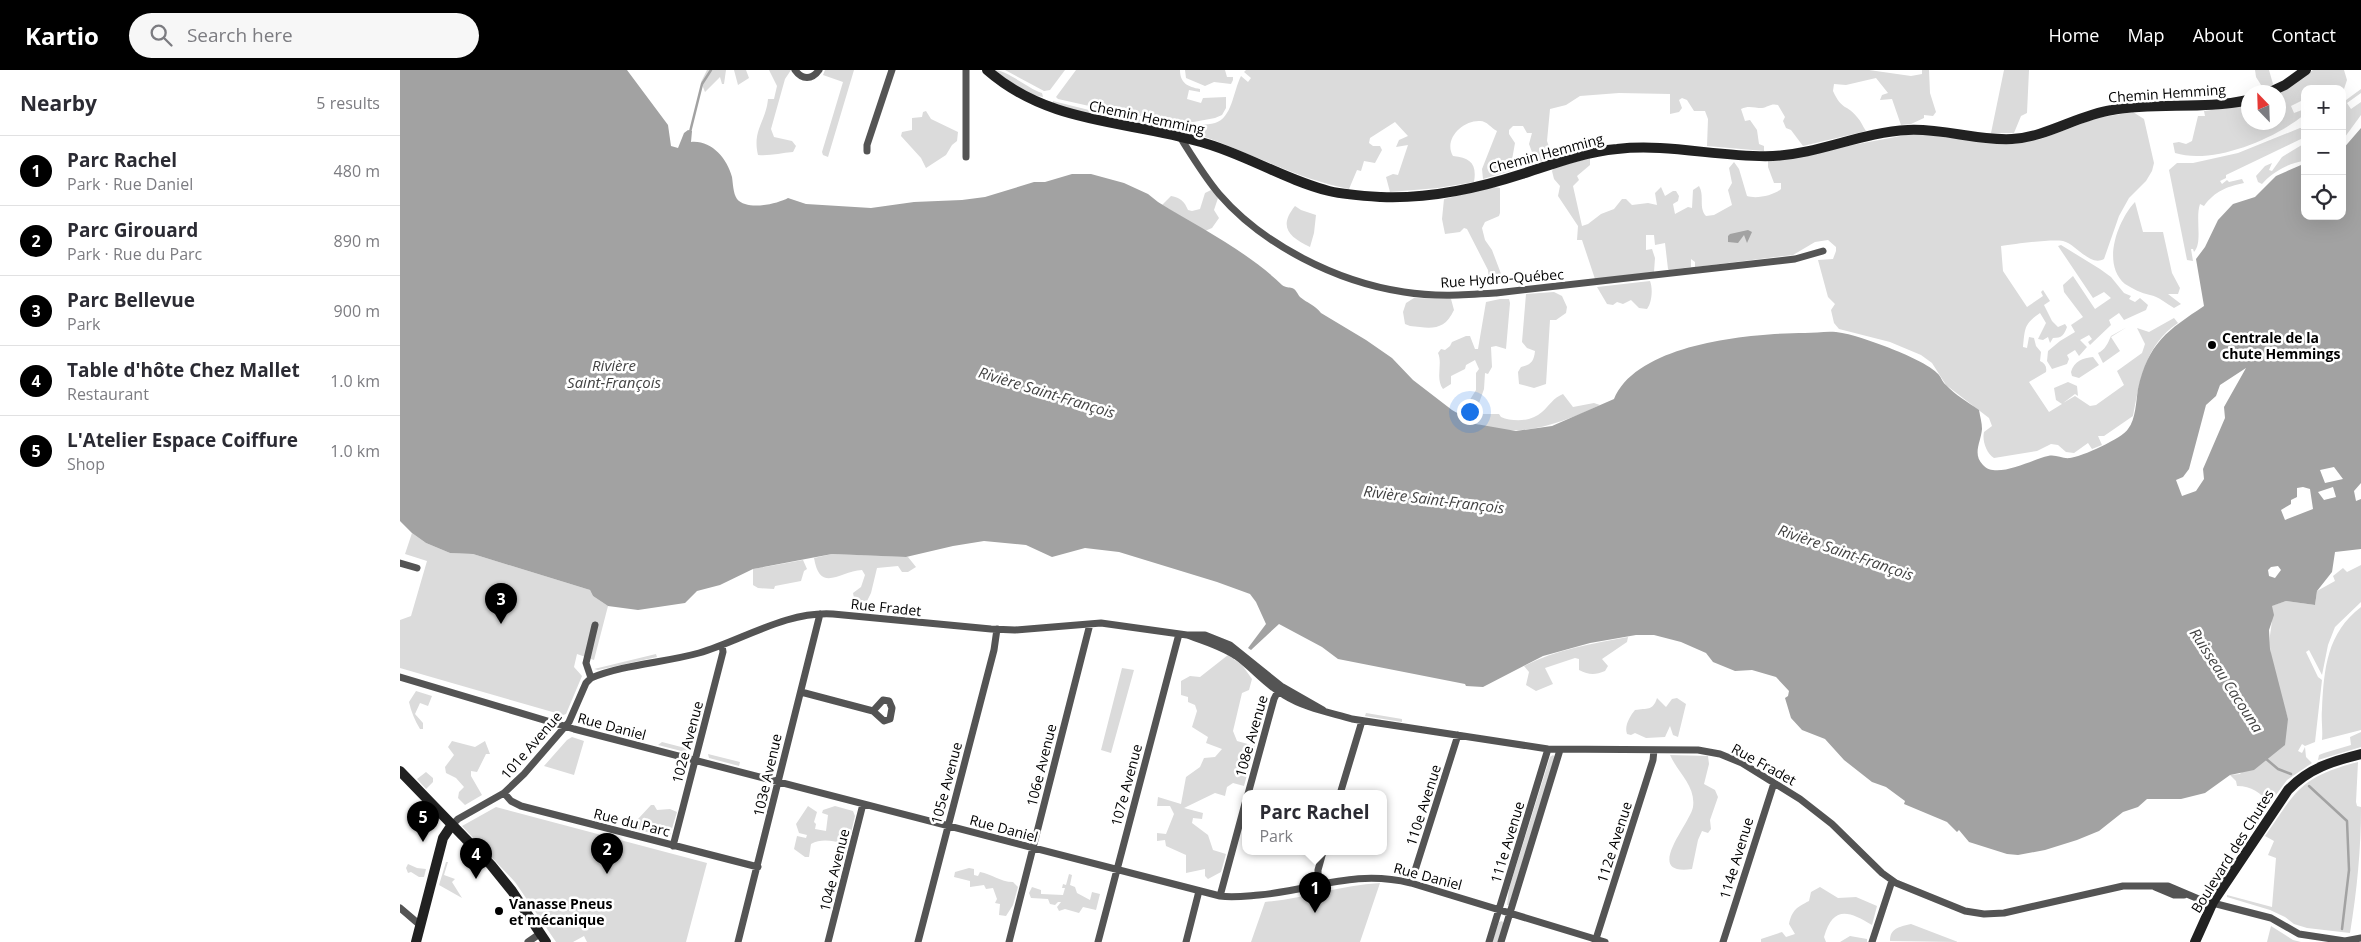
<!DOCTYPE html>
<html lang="en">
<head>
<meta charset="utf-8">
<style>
  body { margin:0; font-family:"Open Sans",sans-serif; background:#f7f7f7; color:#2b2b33 }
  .controls { position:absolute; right:15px; top:15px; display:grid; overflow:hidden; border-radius:10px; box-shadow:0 5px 20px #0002 }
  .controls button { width:45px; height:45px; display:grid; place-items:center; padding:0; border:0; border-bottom:1px solid #e1e1e2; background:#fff; color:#2b2b33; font:25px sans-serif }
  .compass { position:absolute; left:1841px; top:15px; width:45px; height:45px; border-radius:50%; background:#fff; box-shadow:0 5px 20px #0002; rotate:337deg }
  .you { position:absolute; left:1069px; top:341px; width:18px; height:18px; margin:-12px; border:4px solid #fff; border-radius:50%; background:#1a73e8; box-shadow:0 0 0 8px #1a73e833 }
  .badge { display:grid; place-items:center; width:32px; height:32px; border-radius:50%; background:#000; color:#fff; font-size:16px; font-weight:700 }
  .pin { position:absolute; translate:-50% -41px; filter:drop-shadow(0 1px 2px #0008) }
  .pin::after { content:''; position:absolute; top:26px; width:18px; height:15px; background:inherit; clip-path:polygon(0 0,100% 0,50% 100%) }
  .popup { position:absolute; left:842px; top:720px; width:145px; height:65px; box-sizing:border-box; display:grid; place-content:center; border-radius:10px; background:#fff; filter:drop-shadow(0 1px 4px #0005); font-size:16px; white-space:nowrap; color:#7c7c81 }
  .popup b { font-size:19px; color:#2b2b33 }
  .popup::after { content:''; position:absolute; left:50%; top:100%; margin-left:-10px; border:10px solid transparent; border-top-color:#fff }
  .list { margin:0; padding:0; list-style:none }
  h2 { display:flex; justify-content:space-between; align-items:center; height:65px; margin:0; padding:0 20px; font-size:21px }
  h2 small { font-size:16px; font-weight:400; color:#7c7c81 }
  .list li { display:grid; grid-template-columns:32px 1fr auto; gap:15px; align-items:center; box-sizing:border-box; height:70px; padding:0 20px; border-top:1px solid #e1e1e2 }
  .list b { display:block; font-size:19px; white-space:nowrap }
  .list p { margin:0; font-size:16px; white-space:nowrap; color:#7c7c81 }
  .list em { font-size:16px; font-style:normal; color:#7c7c81 }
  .icon { flex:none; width:28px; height:28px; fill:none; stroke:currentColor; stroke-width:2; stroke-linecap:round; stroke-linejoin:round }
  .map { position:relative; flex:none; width:1961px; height:872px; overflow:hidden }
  header { display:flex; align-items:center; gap:30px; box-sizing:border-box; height:70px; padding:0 25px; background:#000; color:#fff }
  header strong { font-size:24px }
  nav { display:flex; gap:28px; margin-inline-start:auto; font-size:18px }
  .search { width:350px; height:45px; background:#f7f7f7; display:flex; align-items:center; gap:12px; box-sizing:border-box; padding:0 18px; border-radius:28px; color:#7c7c81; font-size:19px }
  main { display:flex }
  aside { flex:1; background:#fff }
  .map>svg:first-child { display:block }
  .green { fill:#dbdbdb }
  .water { fill:#a2a2a2; fill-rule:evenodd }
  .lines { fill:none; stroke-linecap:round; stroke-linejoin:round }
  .stream { stroke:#a2a2a2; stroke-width:2.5 }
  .street { stroke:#545454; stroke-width:7 }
  .secondary { stroke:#212121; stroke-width:10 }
  .poi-dot { fill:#000; stroke:#fff; stroke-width:2 }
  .labels { text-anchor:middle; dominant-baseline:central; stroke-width:5; stroke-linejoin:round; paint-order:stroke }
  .street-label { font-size:14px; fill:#000; stroke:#fff }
  .poi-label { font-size:14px; font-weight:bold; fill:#000; stroke:#fff; text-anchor:start }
  .water-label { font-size:15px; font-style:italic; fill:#434343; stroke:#fff }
</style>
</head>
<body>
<header>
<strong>Kartio</strong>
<div class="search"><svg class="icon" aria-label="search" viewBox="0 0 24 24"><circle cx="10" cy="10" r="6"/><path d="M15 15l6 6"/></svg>Search here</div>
<nav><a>Home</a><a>Map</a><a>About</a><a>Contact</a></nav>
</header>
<main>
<aside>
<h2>Nearby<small>5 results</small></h2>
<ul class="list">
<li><span class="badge">1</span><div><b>Parc Rachel</b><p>Park · Rue Daniel</p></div><em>480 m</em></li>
<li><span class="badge">2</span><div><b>Parc Girouard</b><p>Park · Rue du Parc</p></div><em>890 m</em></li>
<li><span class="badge">3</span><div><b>Parc Bellevue</b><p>Park</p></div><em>900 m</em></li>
<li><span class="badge">4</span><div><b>Table d'hôte Chez Mallet</b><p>Restaurant</p></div><em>1.0 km</em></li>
<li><span class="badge">5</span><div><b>L'Atelier Espace Coiffure</b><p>Shop</p></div><em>1.0 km</em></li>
</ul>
</aside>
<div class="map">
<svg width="1961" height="872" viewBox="0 0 1961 872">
  <rect width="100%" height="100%" fill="#fff"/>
  <path class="green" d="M307,0H326L324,14H322L320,7L305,22L301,12Z
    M334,0H346L349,8L338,15Z
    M369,0H391L385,9L371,59L374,67L392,71L396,76L393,82C381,83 370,86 358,85C352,60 366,52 368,29H374L377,16Z
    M425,0H454L428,87L423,85L422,82L443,12L423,5Z
    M594,0C607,0 627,18 642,23L643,27L627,24Z
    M605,0H665L650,20L644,21Z
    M676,0H780C780,13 788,17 800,19V22L789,20L787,29L801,33L803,28L826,27V38L822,45L815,48L772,56L759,49L716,42L658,29L656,27Z
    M785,0H825L827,7H833V10L831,14L814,12L805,16L786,8Z
    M846,0H1469L1511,6L1522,4V0H1529L1530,23L1536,42L1533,46L1524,45V48L1511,54L1501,55L1492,29L1480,30L1482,25L1488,23L1476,8L1446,15L1434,14L1433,21C1442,41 1447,34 1457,47C1461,51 1463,57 1466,61L1403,76L1391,60L1386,58L1383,51L1385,47L1378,35C1371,33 1368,37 1362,38C1354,38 1349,35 1341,39L1345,51L1350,50L1357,60L1359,74L1364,76V81L1307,76L1308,49L1305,41H1294L1287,30L1282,28L1279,30L1282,38L1279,42L1270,44V24L1219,23L1180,26L1166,35L1150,39L1147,71L1153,88L1136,93L1129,74L1132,63H1127L1123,56H1113L1109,60V64L1115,73L1110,101L1083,109L1082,99L1097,61C1091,58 1087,51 1080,51C1063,50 1043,69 1053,86C1071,88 1077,94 1074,112L1038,118L990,122L986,107L993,104L998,105L1008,75L996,77L999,70L1008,66L995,52L970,68L969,73L973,76H980L982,80L975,93L964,91L961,101L957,100L949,119C892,108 841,77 786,61L787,57C796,53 806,56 815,53C832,48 833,22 841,6L848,12L851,8L844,2Z
    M1604,0H1629L1627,43L1621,46L1614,63H1591Z
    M1855,0H1869L1873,14L1870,17L1861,15L1856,7Z
    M1913,0H1944L1947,10L1942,25V19H1905V34L1903,30L1891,36L1894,43L1902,40L1904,45C1874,69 1813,95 1775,83L1773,73L1779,72L1786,74L1792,71L1798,46H1805L1804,41L1848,35V52H1878L1879,24Z
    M1961,19V23L1947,33L1951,39L1961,32V45L1942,71V33Z
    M653,31L709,45L757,52L766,57L762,58L728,53L653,35Z
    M526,41L531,49L558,62L557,71L552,75L546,85L526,98L521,88L501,66L502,62L512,60V48L522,47L523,42Z
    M1733,42L1744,49L1754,93L1752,101L1746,111L1729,128L1719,146L1704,189C1690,197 1676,174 1663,171C1650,169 1616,174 1601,176L1603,201L1627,237L1643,226L1641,222L1643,220L1650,231L1644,235L1652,251L1658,257L1665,254L1667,257C1664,265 1662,268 1653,268L1650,273L1648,267L1643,270L1638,269L1646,253L1640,243C1624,254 1625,258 1623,277L1627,278L1629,267L1634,268L1636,276L1641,282L1640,291C1645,293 1647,297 1646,302L1629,312L1649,342L1662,334L1656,330L1654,318L1668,312L1677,316L1678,326L1675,324L1663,333L1675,326L1690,336L1696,335L1724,315L1717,301L1742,283L1745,274L1737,258L1749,262L1774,248L1778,253C1745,275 1740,310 1733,346L1704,366H1698L1702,375L1692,379L1688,373L1674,383L1666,382L1658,375L1651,374L1637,381L1594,388C1586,383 1582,370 1584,362L1592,356L1589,348L1546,315L1532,293L1521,285L1490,272L1439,259L1434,253L1431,240L1435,234L1428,227L1418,190L1433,189L1436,181V177L1428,170L1415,172L1393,185L1295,197V192L1291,189V197L1269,200L1268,199L1265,173L1255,175L1254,165H1246V180L1252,179L1255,188L1254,202L1195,209L1182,170H1177L1178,156L1158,126L1160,116L1154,109L1152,101L1154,98L1190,88V95L1177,106L1179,110L1173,116L1182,156L1188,154L1201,144L1214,139L1222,129H1226L1232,135L1248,133L1257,135L1255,123L1261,117L1265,126L1273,121H1276L1279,126L1278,131L1273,134L1275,144L1288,137L1292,138L1293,120L1299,116C1305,126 1298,137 1306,146L1314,145L1332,135L1328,120L1332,113L1329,98L1334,92L1339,99L1347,126C1356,129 1373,126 1381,119V113H1374L1368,97V91L1506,65H1525L1612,74L1641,69L1697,48Z
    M1900,58H1905L1903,68L1826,105V108L1820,111L1822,114L1827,110L1829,112L1842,109L1844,113C1826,117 1815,121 1804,136L1800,134C1795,148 1803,173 1794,182L1793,179H1791L1793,191L1787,190L1769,100L1777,93H1793L1838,83Z
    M1905,73V91C1890,92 1871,103 1862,114L1858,112L1856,106L1865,96L1872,93L1869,100L1872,101L1882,87Z
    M1094,117L1100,118V143L1099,146L1085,152L1082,158L1085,170L1092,180L1103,209L1102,213L1093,214L1089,210L1088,200L1067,159L1064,158L1060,162L1045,164L1042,149L1044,129Z
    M811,120L818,128L814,140L819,148L812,158L805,161L762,135L771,126C781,128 784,131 788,140L792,141L800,139L805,123Z
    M1735,132L1743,162H1763L1772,203L1780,218L1778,224H1768L1781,234L1774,238C1767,234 1758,226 1750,225C1741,223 1733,219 1725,214C1701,194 1718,150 1735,132Z
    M895,136L901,140L916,145L914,163L910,177C889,167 878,157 895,136Z
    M1661,175L1700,199L1711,207L1724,223L1731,226L1729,229L1735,232L1740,228L1748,235L1746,240L1724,250L1719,243L1709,250L1711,255L1690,275L1688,272L1692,269L1689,265L1680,270L1687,277L1679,286L1675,280L1667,285L1669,289L1667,294L1652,299L1647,291L1648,281L1660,271L1675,262L1671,255L1683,247L1664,222L1663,215L1673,206L1695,239L1711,228L1704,222L1693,228L1658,176Z
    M1250,211C1253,218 1252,233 1247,239L1239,238L1231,230L1223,234L1217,232L1213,235L1207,234L1197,217Z
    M1154,222L1162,226L1167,237L1166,243L1156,250H1150L1146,314L1134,318L1119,314L1118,302L1121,297C1131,295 1134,291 1135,281L1127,278L1122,272L1126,224Z
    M1014,228L1051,229L1054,240C1044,262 1030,258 1010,256L1005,254L1003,242L1006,233Z
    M1100,229H1109L1110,233L1106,279L1096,276L1091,277L1092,297L1088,304L1085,303L1084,319L1078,336L1079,341L1083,344H1099L1101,347C1113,352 1131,352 1142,342C1150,335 1153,328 1163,324L1173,337L1194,333L1200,335C1154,357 1102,375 1056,343L1066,336L1076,320V303L1079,299L1075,290L1066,295L1065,299L1051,306V314L1043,319C1035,308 1043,294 1038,283L1041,279L1045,280L1050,276L1052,272L1066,266H1070L1075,279H1078L1086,232Z
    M1727,257L1711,267L1720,281L1703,293L1698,283C1705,280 1708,273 1711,266Z
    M1693,287L1699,295L1679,308L1672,306L1671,302C1674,291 1683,288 1693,287Z
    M12,463L26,473L50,483L73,484L190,520L193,526L208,536L194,590L177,584L174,597L182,606L166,644L163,645L0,598V550L11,546L27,491L5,484Z
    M432,484L508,487L516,497L508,502H502L498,496L477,498L471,523L466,533H462L454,528L453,523L461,517L465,505L462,500C440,501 420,524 414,488Z
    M403,490L407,499L404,501L401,511L375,516L374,519L358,518L353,515V499Z
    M1961,495V532L1935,557L1928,575L1922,605L1909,580L1906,582L1918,607L1922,610L1915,672L1905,676L1902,674L1898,681L1902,683L1905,677L1906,687L1912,693L1887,710L1870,733C1860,723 1852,716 1837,716L1836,711L1830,705L1840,704L1888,649C1881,626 1872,602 1870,578C1868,563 1875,550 1871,536L1886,531L1915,535L1917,521L1935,511L1933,506L1943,498L1947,502Z
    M1961,537V660L1922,670C1923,659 1921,650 1922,639C1924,598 1927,563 1961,537Z
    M1228,567L1227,572L1202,589L1208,596L1205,601C1195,605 1189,605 1179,600V589L1175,588L1145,598L1153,614L1136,621L1126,615L1129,602L1124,596C1157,579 1192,574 1228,567Z
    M256,584L257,587L198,600L194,599Z
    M828,585L842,595L852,609L849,620L842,623L833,661L837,671L855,676L844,716L833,713L827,717L825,726L815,723L784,738L803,743L802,749L793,748L792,753L808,765L813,780L826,784L821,802L808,809L805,806V799L786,803V785L766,776L765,770L757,771V763L766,764L774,744L770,736H757L758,727L781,734L786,707L800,697L804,688L815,687L822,679L806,673L808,667L792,657L797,641L795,635L788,632V627L781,625V611L790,606L800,607Z
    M722,598L734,600L711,683L701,680Z
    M16,621L32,626L28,636L20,633L15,644L23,653V659H20C15,651 11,641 9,632Z
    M1257,628L1266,637L1272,629L1277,628L1286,634L1278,667L1273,665L1270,656L1265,667L1246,668L1235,663L1231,665L1227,664C1224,656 1230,646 1235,640C1247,638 1253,641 1257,628Z
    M966,643L1002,649V652L965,646Z
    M218,661L241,667L240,671L218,664Z
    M1961,662V677L1918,690L1919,685L1924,683L1951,675L1950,667Z
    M172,667L184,671L174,705L144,696L167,670Z
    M52,671L75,677L85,671L90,684H86L77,702L71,701V706L82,725L65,735L58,728L59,722L64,717L56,708L46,703L45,697L54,685L48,677Z
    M262,672L289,679L285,682L258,675Z
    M308,684L340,692L339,696L309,688Z
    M1153,685L1155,687L1109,835H1107L1109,819L1150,687Z
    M1270,685L1308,686L1309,694L1304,714L1315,720L1318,727L1310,750L1311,759L1308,763L1302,761L1298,770L1292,799C1242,806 1290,754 1293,737C1296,716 1278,703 1270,685Z
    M1958,692L1956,732L1957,736L1961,737C1961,779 1957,821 1950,863L1907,858L1894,854L1885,847L1870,840L1827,827V825L1872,837L1876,788L1868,785L1874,771L1865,766C1897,720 1900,707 1958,692Z
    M26,702L33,708V712L26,719L17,709Z
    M251,735H254L257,740L270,739L277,742L270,765L265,766L234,759L238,749Z
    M408,736L417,742L414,752L416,754L415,759L426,761L428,745L422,743L423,740L435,736L453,741L455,746L450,767H446L445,774C433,771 422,768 411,774L409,787H405L394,779L397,766L406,768L407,765L399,763L396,754Z
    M96,737L307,793L286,872H187L184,866L173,872H156L115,812L62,756Z
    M46,792H48L44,805L55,809L52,812L62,828L39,815Z
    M8,794L17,798L26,799L24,807H19L11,802L8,803L6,798Z
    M569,798L574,799V805L578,806L580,802C592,804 600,812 613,812L618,817L613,835L606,846L599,845L600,834L595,833L597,829L593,818L586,819L584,815L570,817V811L554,807L555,802Z
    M669,804L672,805L670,815L675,817L677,823L690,830L692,822L700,824L696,840L683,837L679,843L665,839L659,841L657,837L661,832H658L655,835L650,834L648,829L631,828L629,823L632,817L641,820V824L663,825L665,818H662L663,814L666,815Z
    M980,813L960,872H851L865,832C904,829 940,815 980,813Z
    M1420,817L1438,828L1456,827L1477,836L1472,855C1449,841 1433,835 1424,867L1426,872H1361V869L1382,862L1386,867L1395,864L1389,854C1392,840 1397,837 1409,831L1411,822Z
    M1102,851L1104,854L1098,872H1092L1099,852Z
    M1511,854L1558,872L1490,871C1490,858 1499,857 1511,854Z
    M1871,856L1893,870L1901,872H1867Z
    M1450,866L1467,869V872H1440Z"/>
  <path class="water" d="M0,0H227L268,55L271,76L278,78L284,63L288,60L292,61L291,72C311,70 327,88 332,107C333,113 333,123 337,129C347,141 377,134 388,128L406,134L471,138L514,132L562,130L585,127L634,112H645L672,104H691L724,113L748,124L758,132C800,158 847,181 882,215C886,218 889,217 892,218C897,220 897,224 900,227C907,233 915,235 921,243L966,270L992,288L1013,310L1052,340L1076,354L1116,361L1152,356L1214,329C1237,273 1352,263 1405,263C1415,263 1426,261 1436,262C1452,264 1471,271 1487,277C1500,282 1527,293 1537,303C1541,306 1542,312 1546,315C1555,325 1568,332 1579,340C1580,346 1582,353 1582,359C1581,372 1572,384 1583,395C1596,410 1633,389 1648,386C1656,384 1662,389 1670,388C1681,387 1723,368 1728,359C1736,349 1736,331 1738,319C1748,273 1768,260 1804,236L1796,189L1805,177L1818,150L1833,134L1855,127L1876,106L1901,95H1905V146H1942V80L1961,58V413L1954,421L1956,431L1961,429V479L1935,482L1932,502L1917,521L1915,535L1886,531L1872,536L1874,545L1869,560L1870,579L1888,649L1885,675L1854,700L1830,705L1805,723L1781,729H1747L1738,737L1723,742L1699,761L1677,770L1645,780L1618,785L1607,784L1569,772L1559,760L1557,762L1547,752L1504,734L1505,731L1486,717L1472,712L1444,690L1425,669L1402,660L1391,648L1385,628L1388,626L1389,621L1376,607L1352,600L1335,601L1313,592L1306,583L1281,572L1254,565H1236L1190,573L1143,586L1083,617L1066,616L1065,614L938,589L922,577L879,554L851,580L848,578L866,554L856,532L850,524L817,512L719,482L685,478L652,487L626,475L584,471L553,476L506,487L432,484L353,499L320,515L297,521L285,533L238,540L208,536L193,526L190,520L73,484L50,483L26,473L12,463L0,451ZM1846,298L1824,337L1825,348L1803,399L1804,409L1796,421L1782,426L1776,410L1783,407L1789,399L1806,335L1816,326L1820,315ZM1934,397L1943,409L1925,413L1920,400ZM1903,417L1910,419L1913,439L1885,450L1881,440L1891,434V430L1897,427V418ZM1933,417L1936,427L1924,430L1918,422ZM1878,496L1881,500L1875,508L1869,506L1868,500L1871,497Z
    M1348,160L1352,162L1347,173L1344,165L1338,173L1328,172V166L1330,164Z"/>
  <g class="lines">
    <path class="stream" d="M290,62L302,14L311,0
      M1865,688L1878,699L1891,704
      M1909,716L1947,751L1949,800L1942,859"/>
    <path class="street" d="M395,0C402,10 412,10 419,0
      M566,0V87
      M780,67C792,86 804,106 819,124C863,175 937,212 1004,222C1035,227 1065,225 1096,223L1395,189L1423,181
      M467,81V75L492,0
      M0,493L17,498
      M787,565C804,571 821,576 836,586C853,598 866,615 884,625C905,638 928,642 952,649L1148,679L1298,680L1320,684L1342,693L1400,729L1432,754L1482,803L1496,813L1565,841L1584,844L1604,843L1723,816H1768L1801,830L1871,848L1899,864L1945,871L1961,868
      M0,607L174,659L820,826C833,828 846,826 859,825C915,820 953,799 1011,813L1205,872
      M191,608C225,594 263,593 299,583C343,570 386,541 433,544L591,559L615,560L701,553L787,565H805L830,575L881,616L923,640
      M191,608L186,593L195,555
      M401,622L473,641L484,651L490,649L492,638L489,631L483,630L473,641
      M104,723L111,731L121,736L358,797
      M848,724L874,629L879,619
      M940,724L962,651
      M51,756L58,749L104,723L124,704L169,652L186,613L191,608
      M273,776L323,582L322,575
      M1011,813L1058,665
      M918,815V800L923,782
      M1755,817L1774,825H1784
      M820,826L846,730
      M0,838L20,855
      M128,872L141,863
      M338,872L420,544
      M428,872L463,734
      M518,872L594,580L597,559
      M609,872L690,554
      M698,872L779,564
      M786,872L799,821
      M1089,872L1148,679
      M1101,872L1160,680
      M1195,872L1253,690L1254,680
      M1323,872L1374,713
      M1472,872L1492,811"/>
    <path class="secondary" d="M587,0C650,55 726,50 801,72C845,84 885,110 929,121C946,125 964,126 981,127C1029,129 1076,119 1122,104C1153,94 1184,82 1217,79C1269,73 1321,88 1373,86C1419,84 1462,62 1508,60C1543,58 1577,71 1612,69C1647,67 1678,45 1712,40C1757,32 1803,40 1848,30
      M1870,22L1885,15L1906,0
      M0,701L91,795L112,821L146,872
      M16,872L43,768L51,756
      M1795,872L1813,832L1888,720C1909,698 1933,691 1961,684"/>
  </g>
  <g class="poi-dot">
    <circle cx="1812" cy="275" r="5"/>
    <circle cx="99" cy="841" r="5"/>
  </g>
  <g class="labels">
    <g class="street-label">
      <text transform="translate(1767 23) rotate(-4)">Chemin Hemming</text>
      <text transform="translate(747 47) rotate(12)">Chemin Hemming</text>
      <text transform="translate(1146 83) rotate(-15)">Chemin Hemming</text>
      <text transform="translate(1102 208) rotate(-4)">Rue Hydro-Québec</text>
      <text transform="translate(486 537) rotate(6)">Rue Fradet</text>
      <text transform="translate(212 656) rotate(15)">Rue Daniel</text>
      <text transform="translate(851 666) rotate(-74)">108e Avenue</text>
      <text transform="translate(287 672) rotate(-75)">102e Avenue</text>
      <text transform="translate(131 675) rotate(-49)">101e Avenue</text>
      <text transform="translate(1364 694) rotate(29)">Rue Fradet</text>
      <text transform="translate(641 695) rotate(-76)">106e Avenue</text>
      <text transform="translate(367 705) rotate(-77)">103e Avenue</text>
      <text transform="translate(546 713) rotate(-75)">105e Avenue</text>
      <text transform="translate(726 715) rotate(-75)">107e Avenue</text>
      <text transform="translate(1023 735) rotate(-72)">110e Avenue</text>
      <text transform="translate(232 752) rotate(14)">Rue du Parc</text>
      <text transform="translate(604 758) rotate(15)">Rue Daniel</text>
      <text transform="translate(1107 772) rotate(-73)">111e Avenue</text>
      <text transform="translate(1214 772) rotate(-72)">112e Avenue</text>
      <text transform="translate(1832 781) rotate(-58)">Boulevard des Chutes</text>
      <text transform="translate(1336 788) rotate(-73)">114e Avenue</text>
      <text transform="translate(434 800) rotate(-76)">104e Avenue</text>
      <text transform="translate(1028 806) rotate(15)">Rue Daniel</text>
    </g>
    <g class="poi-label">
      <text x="1822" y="267">Centrale de la<tspan x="1822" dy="16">chute Hemmings</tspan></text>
      <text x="109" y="833">Vanasse Pneus<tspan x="109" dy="16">et mécanique</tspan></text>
    </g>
    <g class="water-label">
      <text x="214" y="295">Rivière<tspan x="214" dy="17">Saint-François</tspan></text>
      <text transform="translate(647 322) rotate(17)">Rivière Saint-François</text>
      <text transform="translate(1034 429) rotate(7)">Rivière Saint-François</text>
      <text transform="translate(1446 482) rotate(19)">Rivière Saint-François</text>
      <text transform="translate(1827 610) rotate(57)">Ruisseau Cacouna</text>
    </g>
  </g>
</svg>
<div class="controls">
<button>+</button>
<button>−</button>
<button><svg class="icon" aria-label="locate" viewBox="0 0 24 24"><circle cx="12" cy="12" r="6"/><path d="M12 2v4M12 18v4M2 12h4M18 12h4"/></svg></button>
</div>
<svg class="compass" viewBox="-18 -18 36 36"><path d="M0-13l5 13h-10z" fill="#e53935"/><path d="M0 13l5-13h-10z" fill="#7c7c81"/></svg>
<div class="you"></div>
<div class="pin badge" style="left:915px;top:843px">1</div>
<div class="popup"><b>Parc Rachel</b>Park</div>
<div class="pin badge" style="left:207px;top:804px">2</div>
<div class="pin badge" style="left:101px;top:554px">3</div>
<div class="pin badge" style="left:76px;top:809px">4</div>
<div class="pin badge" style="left:23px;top:772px">5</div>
</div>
</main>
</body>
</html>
